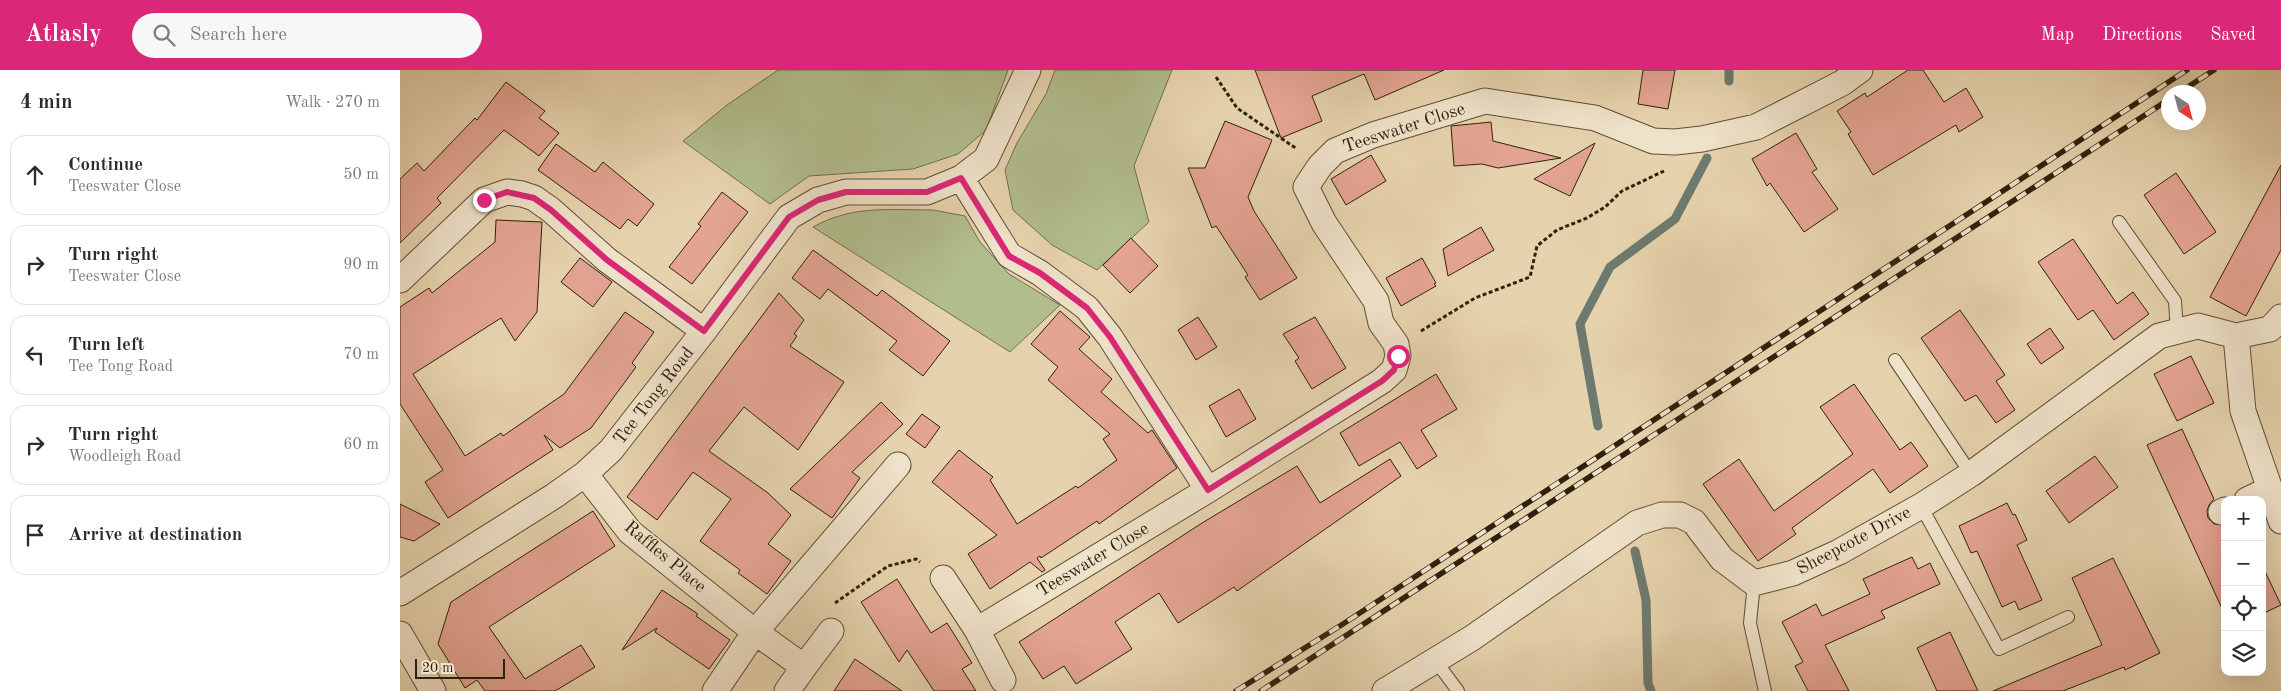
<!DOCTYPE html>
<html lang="en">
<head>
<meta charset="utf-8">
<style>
  body { margin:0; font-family:"Old Standard TT",serif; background:#f7f7f7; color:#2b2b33 }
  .controls { position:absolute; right:15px; bottom:15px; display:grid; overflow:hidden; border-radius:10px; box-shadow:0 5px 20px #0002 }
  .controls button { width:45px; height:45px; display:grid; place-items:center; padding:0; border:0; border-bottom:1px solid #e1e1e2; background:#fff; color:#2b2b33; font:25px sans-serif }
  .compass { position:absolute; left:1761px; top:15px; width:45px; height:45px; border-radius:50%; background:#fff; box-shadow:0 5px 20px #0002; rotate:144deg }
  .scale { position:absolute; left:15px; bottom:12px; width:90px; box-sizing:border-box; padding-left:5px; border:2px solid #30210c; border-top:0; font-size:14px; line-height:18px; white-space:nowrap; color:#30210c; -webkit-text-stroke:4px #efe2ca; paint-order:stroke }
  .stop { position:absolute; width:15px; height:15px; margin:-11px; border:4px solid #db2777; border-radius:50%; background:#fff }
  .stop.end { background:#db2777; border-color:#fff; box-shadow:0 1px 5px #0008 }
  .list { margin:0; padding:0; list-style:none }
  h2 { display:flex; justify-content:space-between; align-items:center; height:65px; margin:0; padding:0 20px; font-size:21px }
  h2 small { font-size:16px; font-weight:400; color:#7c7c81 }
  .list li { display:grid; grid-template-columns:32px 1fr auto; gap:15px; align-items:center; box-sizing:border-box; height:80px; margin:0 10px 10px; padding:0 10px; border:1px solid #e1e1e2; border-radius:15px }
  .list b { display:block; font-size:19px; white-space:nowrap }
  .list p { margin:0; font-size:16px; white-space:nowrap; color:#7c7c81 }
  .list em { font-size:16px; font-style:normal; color:#7c7c81 }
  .icon { flex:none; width:28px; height:28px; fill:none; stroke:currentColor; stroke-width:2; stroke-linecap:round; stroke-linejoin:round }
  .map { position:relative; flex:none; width:1881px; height:621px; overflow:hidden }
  header { display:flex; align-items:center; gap:30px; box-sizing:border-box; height:70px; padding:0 25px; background:#db2777; color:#fff }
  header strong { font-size:24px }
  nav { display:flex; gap:28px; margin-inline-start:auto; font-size:18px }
  .search { width:350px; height:45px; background:#f7f7f7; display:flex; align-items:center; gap:12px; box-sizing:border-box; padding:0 18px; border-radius:28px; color:#7c7c81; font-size:19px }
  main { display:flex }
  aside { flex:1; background:#fff }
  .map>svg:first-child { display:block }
  .green { fill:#b2bd8d; stroke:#716f4c }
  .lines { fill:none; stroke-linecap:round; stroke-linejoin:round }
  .stream { stroke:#6e7a70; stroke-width:9 }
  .building { fill:#e4a493; stroke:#30210c }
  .lane-casing { stroke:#5e4e34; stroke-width:14 }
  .street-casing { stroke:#5e4e34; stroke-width:27 }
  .path { stroke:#30210c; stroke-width:3; stroke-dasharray:4 2.5; stroke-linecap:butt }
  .lane { stroke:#efe2ca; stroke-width:12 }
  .street { stroke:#efe2ca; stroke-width:25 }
  .rail-casing { stroke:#30210c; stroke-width:5.5 }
  .rail { stroke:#efe2ca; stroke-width:4; stroke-dasharray:11; stroke-linecap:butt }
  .route { stroke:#db2777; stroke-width:6 }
  .labels { text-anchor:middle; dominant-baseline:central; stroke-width:4; stroke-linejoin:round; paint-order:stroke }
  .street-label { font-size:18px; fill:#30210c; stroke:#efe2ca }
</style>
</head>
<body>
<header>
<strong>Atlasly</strong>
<div class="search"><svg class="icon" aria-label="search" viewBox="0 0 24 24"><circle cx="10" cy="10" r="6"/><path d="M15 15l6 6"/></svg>Search here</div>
<nav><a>Map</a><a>Directions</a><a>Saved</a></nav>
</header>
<main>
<aside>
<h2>4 min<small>Walk · 270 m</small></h2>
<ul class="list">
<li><svg class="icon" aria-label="ahead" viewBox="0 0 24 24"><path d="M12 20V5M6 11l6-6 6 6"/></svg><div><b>Continue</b><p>Teeswater Close</p></div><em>50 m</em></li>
<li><svg class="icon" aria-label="right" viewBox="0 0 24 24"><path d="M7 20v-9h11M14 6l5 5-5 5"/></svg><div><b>Turn right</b><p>Teeswater Close</p></div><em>90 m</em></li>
<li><svg class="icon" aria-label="left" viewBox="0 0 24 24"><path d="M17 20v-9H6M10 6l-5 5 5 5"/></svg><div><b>Turn left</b><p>Tee Tong Road</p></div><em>70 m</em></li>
<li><svg class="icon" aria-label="right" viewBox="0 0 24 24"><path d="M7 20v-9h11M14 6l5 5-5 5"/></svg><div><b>Turn right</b><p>Woodleigh Road</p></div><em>60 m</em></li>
<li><svg class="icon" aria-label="arrive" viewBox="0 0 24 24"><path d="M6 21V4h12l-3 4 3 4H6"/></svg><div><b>Arrive at destination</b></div></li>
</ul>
</aside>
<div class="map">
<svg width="1881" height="621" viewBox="0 0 1881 621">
  <rect width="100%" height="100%" fill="#e6d3ad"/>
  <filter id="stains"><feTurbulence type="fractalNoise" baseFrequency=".004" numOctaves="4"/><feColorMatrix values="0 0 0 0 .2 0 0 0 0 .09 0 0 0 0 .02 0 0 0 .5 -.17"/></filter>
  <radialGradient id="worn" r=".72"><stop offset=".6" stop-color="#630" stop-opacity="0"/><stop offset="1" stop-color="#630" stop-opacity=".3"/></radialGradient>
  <path class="green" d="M378,0H608L586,60L558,84L513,99L409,106L370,134L283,71L327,35Z
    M655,0H772L734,96L749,152L697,200L652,175L613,140L605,100L617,73L646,24Z
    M533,140L565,146L580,172L609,204L660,235L610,282L413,157C453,135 488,140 533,140Z"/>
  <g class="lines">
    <path class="stream" d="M1329,0V11
      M1198,356L1180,254L1210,197L1275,149L1307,88
      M1235,481L1246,530L1248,613L1251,621"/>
  </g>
  <path class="building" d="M855,0H1044L975,30L964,4L912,26L922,51L881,68Z
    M1243,0H1275L1268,39L1238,34Z
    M1508,0H1523L1544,32L1566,18L1583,47L1559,62L1556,55L1473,105L1448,64L1451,62L1437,41L1465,23L1467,27Z
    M106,12L145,41L139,48L159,63L139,86L104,60L37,128L41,133L0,173V109L17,93L24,101L75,48L77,50Z
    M825,51L872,70L848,127L854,141L897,208L860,230L845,207L848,205L816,156L812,158L788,98H805Z
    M1091,52L1093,71L1161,88L1098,98L1082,94L1054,96L1051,56Z
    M1396,63L1417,99L1412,102L1438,139L1404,162L1370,113L1367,116L1352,89Z
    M1195,73L1170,126L1134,109Z
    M156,74L195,102L203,92L254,134L237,156L228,149L220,159L138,100Z
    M971,85L986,111L946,135L931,109Z
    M1881,95V180L1846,246L1810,227Z
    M1776,103L1816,162L1784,184L1744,125Z
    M322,122L348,142L292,214L269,197L301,156L298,154Z
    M96,150L142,152L137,242L115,271L101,248L13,304L65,386L101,363L103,366L164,324L225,242L254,262L232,293L236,297L191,358L160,378L144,365L153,380L48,448L25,412L43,400L0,334V237L29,218L32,223L95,172Z
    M1081,157L1094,180L1048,206L1043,179Z
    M731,168L758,196L730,223L703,195Z
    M1673,169L1717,234L1733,222L1749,244L1714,270L1693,240L1678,250L1638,192Z
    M413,180L477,226L482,220L550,271L523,306L489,280L497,271L428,219L420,229L392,208Z
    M180,188L212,212L193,237L161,212Z
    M1022,188L1036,213L1034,214L1036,216L1001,236L986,208Z
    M379,223L404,250L394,264L397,266L390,276L444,312L398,380L344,337L309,381L368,423L391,445L368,474L391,491L367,524L338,503L340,500L300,471L331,429L293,402L257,450L227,427Z
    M1560,240L1605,305L1596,311L1615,340L1596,353L1576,325L1565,331L1521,268Z
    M660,241L690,267L679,279L712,309L701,322L748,363L752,360L777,398L699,454L697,451L641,488L640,486L637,488L645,500L642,502L630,492L590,519L568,484L597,465L532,412L559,380L593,407L590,410L617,454L676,416L678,418L717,390L703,369L710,364L648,310L658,297L631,274Z
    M798,247L817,277L796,290L778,260Z
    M915,247L946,298L912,319L895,291L899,288L883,264Z
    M1650,258L1664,278L1641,294L1627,274Z
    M1791,286L1814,333L1777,351L1754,304Z
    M1036,304L1057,339L1021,360L1037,386L1017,399L1000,372L959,396L940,363Z
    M1454,314L1500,380L1511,372L1528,396L1490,423L1473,399L1392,458L1396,464L1358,491L1303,414L1339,389L1374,441L1453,384L1420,337Z
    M839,319L856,349L826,367L809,336Z
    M481,332L503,354L452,402L460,408L432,448L390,419Z
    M522,344L540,357L525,378L506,364Z
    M1782,359L1814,429L1809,435L1807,441L1808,448L1814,454L1825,455V545L1747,375Z
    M1695,386L1718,417L1669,453L1646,421Z
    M990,389L1001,406L837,521L834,517L778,553L759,523L715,552L732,579L676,614L664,596L643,609L619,572L802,453L897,396L920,433Z
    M1607,433L1613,445L1615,444L1627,470L1617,475L1642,530L1619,540L1615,531L1602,537L1577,481L1571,483L1559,456Z
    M0,434L40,454L14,471L0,467Z
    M193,441L215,476L89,557L125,609L181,575L195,597L155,621H85L77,610L65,618L38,574L51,532Z
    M1512,487L1518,499L1530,493L1540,514L1481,541L1485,548L1425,575L1449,621H1408L1395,596L1403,592L1382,552L1416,534L1422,546L1470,524L1463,509Z
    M1713,488L1760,583L1725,600L1724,597L1663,621H1593L1702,575L1672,508Z
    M1862,495L1881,535L1862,544Z
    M497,509L531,563L547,553L572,593L562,599L576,621H534L507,580L499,592L461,532Z
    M262,520L298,544L296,546L330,570L309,599L255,562L257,558L222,580Z
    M1550,562L1578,621H1537L1517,578Z
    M455,589L502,621H434Z"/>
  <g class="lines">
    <defs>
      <path id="lane" d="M1719,152L1775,231L1777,262
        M1495,290L1571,404
        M1521,436L1599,579L1668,547
        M1354,513L1350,553L1365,621
        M1035,590L1058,621"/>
      <path id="street" d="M561,108L609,185L640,203L687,238L710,267L808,420
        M0,210L84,130L107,122L122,124L134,128L151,140L207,190L304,261
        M1836,266L1843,341L1881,451
        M185,404L230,462L355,562L404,597L387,621
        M1847,430L1870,419
        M1821,442L1825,440
        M543,508L577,560L603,610
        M0,523L154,426L185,404L211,380L304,261L389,147L418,130L446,122H527L561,108L586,89L628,0
        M577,560L808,420L982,311L994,300L998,286L996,274L981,253L976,231L924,153L906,117L920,96L935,81L973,65L1085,31L1195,48L1253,71L1275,72L1302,69L1356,57L1442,13L1460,0
        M0,564L33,621
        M404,597L431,561
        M315,621L355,562L498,395
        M985,621L1072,568L1237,453L1262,445H1280L1294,452L1322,489L1354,513L1393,503L1439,482L1521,436L1571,404L1759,266L1798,256L1836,266L1870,259L1881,247"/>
    </defs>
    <use href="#lane" class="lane-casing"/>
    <use href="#street" class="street-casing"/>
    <path class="path" d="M816,7L837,38L897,79
      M1021,261L1075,228L1130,207L1137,176L1157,160L1187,148L1205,137L1222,121L1264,101
      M435,533L488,496L516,489L520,492"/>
    <use href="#lane" class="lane"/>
    <use href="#street" class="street"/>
    <defs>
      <path id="rail" d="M1780,22L1814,0
        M836,621L943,554L1787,0
        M861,621L1768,30"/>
    </defs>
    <use href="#rail" class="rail-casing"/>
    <use href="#rail" class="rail"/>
  </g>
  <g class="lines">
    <path class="route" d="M84,130L107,122L134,128L151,140L207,190L304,261L389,147L418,130L446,122H527L561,108L609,186L640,203L687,238L710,267L808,420L982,311L994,300L998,286"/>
  </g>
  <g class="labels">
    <g class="street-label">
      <text transform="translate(1004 58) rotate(-18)">Teeswater Close</text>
      <text transform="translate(254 326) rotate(-52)">Tee Tong Road</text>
      <text transform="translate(1454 471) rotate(-28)">Sheepcote Drive</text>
      <text transform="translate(265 487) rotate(40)">Raffles Place</text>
      <text transform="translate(693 490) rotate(-31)">Teeswater Close</text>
    </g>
  </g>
  <rect width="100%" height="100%" filter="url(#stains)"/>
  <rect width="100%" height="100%" fill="url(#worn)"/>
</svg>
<div class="controls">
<button>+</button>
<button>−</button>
<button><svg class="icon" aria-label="locate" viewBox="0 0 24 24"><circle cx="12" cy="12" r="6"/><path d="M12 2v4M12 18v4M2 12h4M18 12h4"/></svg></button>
<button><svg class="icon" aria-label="layers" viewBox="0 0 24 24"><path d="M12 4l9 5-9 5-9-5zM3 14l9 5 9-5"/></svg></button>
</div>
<svg class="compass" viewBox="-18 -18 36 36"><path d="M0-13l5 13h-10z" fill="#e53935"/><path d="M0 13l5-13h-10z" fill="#7c7c81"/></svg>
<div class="scale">20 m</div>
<div class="stop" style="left:998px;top:286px"></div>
<div class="stop end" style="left:84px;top:130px"></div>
</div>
</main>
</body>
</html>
